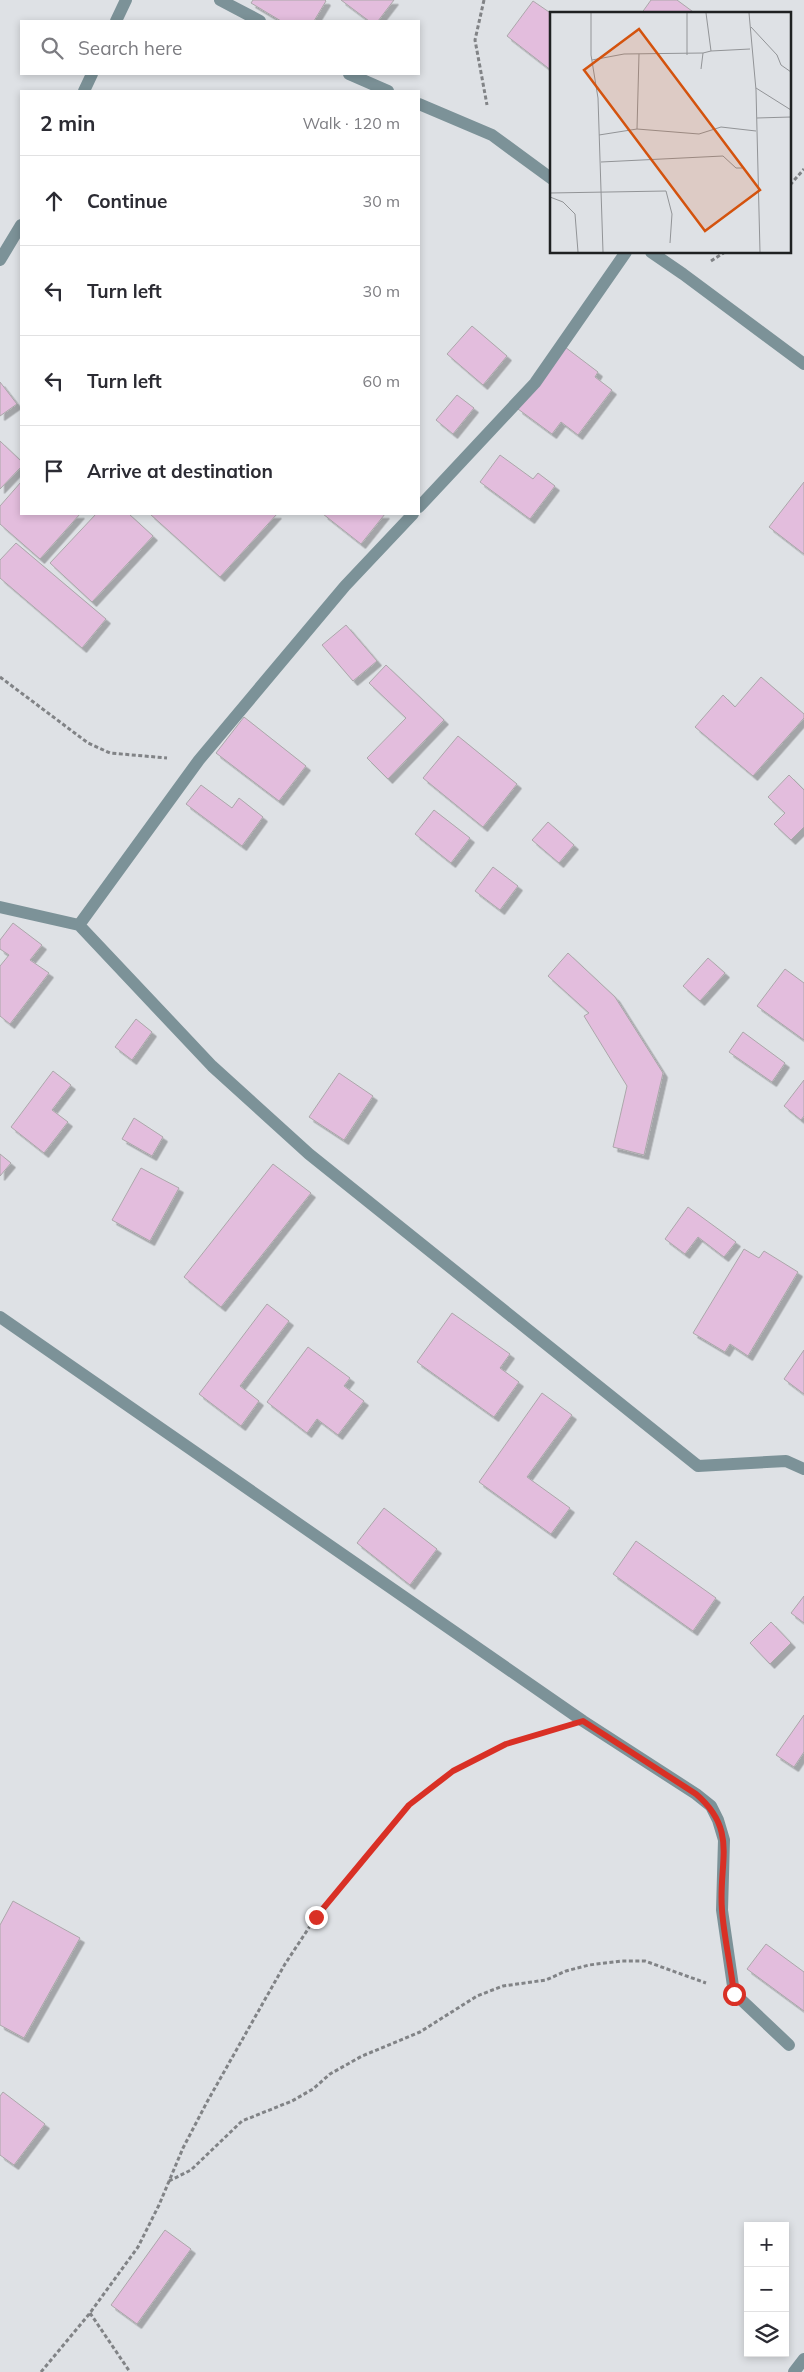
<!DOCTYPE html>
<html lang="en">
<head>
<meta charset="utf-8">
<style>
  body { margin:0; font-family:Mulish,sans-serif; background:#f2f2f3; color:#2b2b33 }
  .controls { position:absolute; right:15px; bottom:15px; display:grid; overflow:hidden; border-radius:0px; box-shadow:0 2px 8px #0003 }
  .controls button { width:45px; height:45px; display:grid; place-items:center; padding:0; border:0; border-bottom:1px solid #e1e1e2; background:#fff; color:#2b2b33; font:25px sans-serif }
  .stop { position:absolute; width:15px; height:15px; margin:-11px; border:4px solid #d93025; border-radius:50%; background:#fff }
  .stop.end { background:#d93025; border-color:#fff; box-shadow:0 1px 5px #0008 }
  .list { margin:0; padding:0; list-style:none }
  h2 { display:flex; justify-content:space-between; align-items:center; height:65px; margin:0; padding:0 20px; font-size:21px }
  h2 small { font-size:16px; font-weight:400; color:#7c7c81 }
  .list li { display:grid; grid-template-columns:32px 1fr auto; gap:15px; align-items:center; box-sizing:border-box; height:90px; padding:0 20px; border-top:1px solid #e1e1e2 }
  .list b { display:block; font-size:19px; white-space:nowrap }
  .list em { font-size:16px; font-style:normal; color:#7c7c81 }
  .icon { flex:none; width:28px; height:28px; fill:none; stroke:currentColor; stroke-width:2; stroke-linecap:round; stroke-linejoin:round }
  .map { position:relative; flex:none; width:804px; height:2372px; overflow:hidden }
  .search { position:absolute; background:#fff; box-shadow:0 2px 8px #0003; left:20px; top:20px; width:400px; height:55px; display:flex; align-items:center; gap:12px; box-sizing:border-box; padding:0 18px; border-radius:0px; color:#7c7c81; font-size:19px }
  .panel { position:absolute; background:#fff; box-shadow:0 2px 8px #0003; left:20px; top:90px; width:400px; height:425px; border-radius:0px }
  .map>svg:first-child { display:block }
  .building { fill:#e3bddd; stroke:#aba7aa; filter:url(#shadow) }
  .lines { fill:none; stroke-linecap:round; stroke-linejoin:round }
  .path { stroke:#818386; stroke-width:3; stroke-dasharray:4 2.5; stroke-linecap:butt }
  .street { stroke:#7c9298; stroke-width:12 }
  .route { stroke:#d93025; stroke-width:6 }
  .inset-road { fill:none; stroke:#929497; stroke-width:1 }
  .view { fill:#d4530e; fill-opacity:0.15; stroke:#d4530e; stroke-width:2.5 }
  .inset-edge { fill:none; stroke:#1f2122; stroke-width:2.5 }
</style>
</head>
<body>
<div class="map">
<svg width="804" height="2372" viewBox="0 0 804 2372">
  <defs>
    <filter id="shadow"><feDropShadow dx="4.5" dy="4.5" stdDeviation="0" flood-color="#0004"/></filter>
  </defs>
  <rect width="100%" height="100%" fill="#dee1e5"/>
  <path class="building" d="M253,0H325L326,1L314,21H281L251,3Z
    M341,0H394L378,21H369Z
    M651,0H677L696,14H641Z
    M533,1L552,14V71L507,36Z
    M472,326L507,356L483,385L447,354Z
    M565,347L598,372L595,377L612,390L578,435L561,422L552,434L518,409Z
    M0,382L17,404L0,416Z
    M457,395L474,408L453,434L436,420Z
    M0,441L21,461V467L0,489Z
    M500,455L533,479L538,473L555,486L530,519L480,482Z
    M21,482V514H80L40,559L0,524V506Z
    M804,482V554L769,527Z
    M96,514H129L153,536L92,602L50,563Z
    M150,514H277L220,577Z
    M323,514H385L361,544Z
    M16,543L106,619L82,648L0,578V560Z
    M346,625L377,661L353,681L322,645Z
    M386,665L444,720L388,779L367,758L406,718L369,683Z
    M761,677L804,714V718L753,776L695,727L723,695L735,707Z
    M244,717L306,766L279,801L216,753Z
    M458,736L517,784L483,827L423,778Z
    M789,775L804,790V827L791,840L774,824L785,813L768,797Z
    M201,785L232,808L239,798L263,817L242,846L186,804Z
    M434,810L470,838L451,863L415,834Z
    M548,822L574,845L559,863L532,840Z
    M493,867L518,886L500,910L475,891Z
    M13,923L42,945L30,960L49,973L10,1024L0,1016V966L9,955L0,949V940Z
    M568,953L615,997L663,1073L644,1155L613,1147L627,1086L584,1016L589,1013L548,976Z
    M708,958L725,973L700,1001L683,986Z
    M785,969L804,983V1040L757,1006Z
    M136,1019L152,1032L132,1060L115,1047Z
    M743,1032L785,1063L772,1082L729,1052Z
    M53,1071L71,1085L52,1110L68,1122L44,1153L11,1127Z
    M339,1073L373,1096L344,1140L309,1117Z
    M804,1080V1116L801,1120L784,1106Z
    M134,1118L163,1137L152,1156L122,1139Z
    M0,1154L11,1163L0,1176Z
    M273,1164L311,1193L221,1307L184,1277Z
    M141,1168L179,1188L150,1241L112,1220Z
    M688,1207L736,1242L724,1257L698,1237L685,1254L665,1239Z
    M744,1249L759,1258L764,1251L798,1272L748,1356L730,1344L725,1352L693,1333Z
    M267,1304L289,1321L240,1386L259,1401L241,1426L199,1394Z
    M452,1313L510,1354L500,1368L519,1382L494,1417L417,1362Z
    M308,1347L350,1378L344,1386L364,1401L338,1435L317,1419L307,1433L267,1402Z
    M804,1350V1394L784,1379Z
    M542,1393L572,1415L527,1477L570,1508L551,1534L479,1482Z
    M384,1508L437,1549L410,1585L357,1543Z
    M636,1541L716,1598L693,1631L613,1574Z
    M804,1596V1623L791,1613Z
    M771,1622L791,1643L770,1664L750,1643Z
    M804,1715V1752L794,1767L776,1755Z
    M13,1901L80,1938L24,2038L0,2025V1925Z
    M766,1944L804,1972V2011L747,1969Z
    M3,2092L45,2124L14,2165L0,2155V2096Z
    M165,2230L191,2249L137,2324L111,2305Z"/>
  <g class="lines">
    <path class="path" d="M484,0L475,40L487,105
      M790,185L804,169
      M711,261L725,252
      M0,677L88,743L110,753L167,758
      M169,2181L191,2170L242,2121L292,2101L313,2089L330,2074L362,2056L420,2032L477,1996L503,1986L546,1980L566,1971L589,1965L621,1961H645L706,1983
      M90,2313L130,2372
      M41,2372L90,2313L138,2247L159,2205L183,2148L207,2102L285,1964L316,1917L409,1805L453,1771L506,1744L552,1730"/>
    <path class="street" d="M220,0L260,21
      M116,21L126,0
      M349,74L388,91
      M84,91L92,74
      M419,104L492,135L552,179
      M651,252L683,274L804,364
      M0,260L21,225
      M419,507L535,383L626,252
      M0,907L79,925L199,760L345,586L413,514
      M79,925L212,1066L309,1154L698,1466L786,1461L804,1469
      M0,1317L583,1721L696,1794L711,1806L718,1820L724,1840L722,1910L734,1993L789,2045
      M794,2372L804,2359"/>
  </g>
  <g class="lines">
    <path class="route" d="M316,1917L409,1805L453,1771L506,1744L583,1721L696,1794C739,1831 718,1862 722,1910C724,1938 731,1966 734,1994"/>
  </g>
  <g transform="translate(550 12)">
    <rect width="241" height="241" fill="#dee1e5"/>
    <path class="inset-road" d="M41,1V43L48,86L53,240M199,1L206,78L210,240M201,15L227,43L231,53L241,60M161,39L200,37M137,43V1M42,48L74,42L153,41M151,57L153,41L161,39L156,1M206,76L241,98M207,106L241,105M87,117L149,122L171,115L206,119M49,123L87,117L89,42M51,150L173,144L186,156H192M0,181L116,179L122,202L120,231M0,185L13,190L25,202L28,240"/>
    <path class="view" d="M89,17L210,178L155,219L34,58Z"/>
    <rect width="241" height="241" class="inset-edge"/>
  </g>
</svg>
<div class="controls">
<button>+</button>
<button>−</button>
<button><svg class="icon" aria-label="layers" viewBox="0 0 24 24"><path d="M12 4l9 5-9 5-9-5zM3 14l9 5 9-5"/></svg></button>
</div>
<div class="stop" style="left:734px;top:1994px"></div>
<div class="stop end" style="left:316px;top:1917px"></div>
<div class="search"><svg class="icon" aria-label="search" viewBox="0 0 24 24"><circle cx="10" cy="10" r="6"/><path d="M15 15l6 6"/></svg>Search here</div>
<section class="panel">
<h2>2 min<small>Walk · 120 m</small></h2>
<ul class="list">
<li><svg class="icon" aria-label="ahead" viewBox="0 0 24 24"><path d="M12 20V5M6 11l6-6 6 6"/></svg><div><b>Continue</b></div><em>30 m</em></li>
<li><svg class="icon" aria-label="left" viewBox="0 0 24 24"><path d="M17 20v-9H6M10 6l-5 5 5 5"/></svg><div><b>Turn left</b></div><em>30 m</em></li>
<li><svg class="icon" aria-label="left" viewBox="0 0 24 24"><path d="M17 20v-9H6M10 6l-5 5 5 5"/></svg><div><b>Turn left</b></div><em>60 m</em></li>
<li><svg class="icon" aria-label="arrive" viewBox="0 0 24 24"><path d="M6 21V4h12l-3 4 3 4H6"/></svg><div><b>Arrive at destination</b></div></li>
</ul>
</section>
</div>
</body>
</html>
